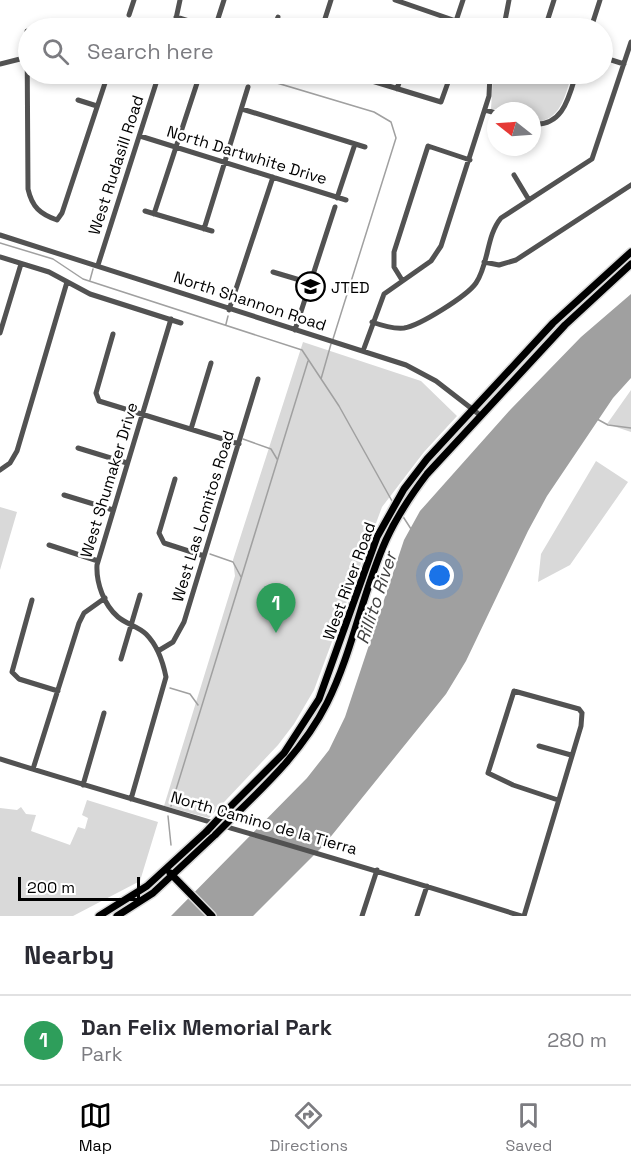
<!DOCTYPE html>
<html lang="en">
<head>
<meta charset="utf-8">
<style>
  body { margin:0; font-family:"Space Grotesk",sans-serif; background:#f7f7f7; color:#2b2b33 }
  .compass { position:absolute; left:487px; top:102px; width:54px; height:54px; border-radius:50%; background:#fff; box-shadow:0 3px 9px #0003; rotate:287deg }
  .scale { position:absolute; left:18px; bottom:15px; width:122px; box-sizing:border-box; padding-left:6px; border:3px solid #000; border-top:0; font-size:16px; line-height:21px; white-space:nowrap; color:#000; -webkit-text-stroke:4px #fff; paint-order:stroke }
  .you { position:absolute; left:440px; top:576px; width:21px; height:21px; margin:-15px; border:4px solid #fff; border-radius:50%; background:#1a73e8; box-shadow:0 0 0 9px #1a73e833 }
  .badge { display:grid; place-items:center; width:39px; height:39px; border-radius:50%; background:#000; color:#fff; font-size:20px; font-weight:700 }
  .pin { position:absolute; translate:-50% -50px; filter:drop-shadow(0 2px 3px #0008) }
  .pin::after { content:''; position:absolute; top:32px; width:21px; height:18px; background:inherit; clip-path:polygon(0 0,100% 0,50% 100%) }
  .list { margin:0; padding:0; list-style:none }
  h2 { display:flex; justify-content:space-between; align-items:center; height:78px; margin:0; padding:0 24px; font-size:26px }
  h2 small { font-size:20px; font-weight:400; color:#7c7c81 }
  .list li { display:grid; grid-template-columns:39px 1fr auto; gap:18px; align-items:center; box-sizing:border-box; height:90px; padding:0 24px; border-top:2px solid #e1e1e2 }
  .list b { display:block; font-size:22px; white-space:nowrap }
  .list p { margin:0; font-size:20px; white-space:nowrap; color:#7c7c81 }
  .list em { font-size:20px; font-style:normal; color:#7c7c81 }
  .icon { flex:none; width:33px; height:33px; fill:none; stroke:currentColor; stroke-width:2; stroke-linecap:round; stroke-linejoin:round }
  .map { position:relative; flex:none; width:631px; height:916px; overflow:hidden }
  .search { position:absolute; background:#fff; box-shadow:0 3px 9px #0003; left:18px; right:18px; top:18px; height:66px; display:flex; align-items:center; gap:15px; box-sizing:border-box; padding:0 21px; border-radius:33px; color:#7c7c81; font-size:22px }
  .sheet { height:168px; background:#fff }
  nav { display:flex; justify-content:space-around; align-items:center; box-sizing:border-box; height:84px; border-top:2px solid #e1e1e2; background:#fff; font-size:16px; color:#7c7c81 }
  nav a { display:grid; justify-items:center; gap:3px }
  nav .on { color:#000 }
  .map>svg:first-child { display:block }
  .green { fill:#d9d9d9 }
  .water { fill:#a0a0a0 }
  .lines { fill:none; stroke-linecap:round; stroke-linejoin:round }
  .stream { stroke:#a0a0a0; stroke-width:1.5 }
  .major-casing { stroke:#dbdbdb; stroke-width:10 }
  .minor { stroke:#525252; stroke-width:5 }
  .major { stroke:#000; stroke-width:7 }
  .major-bridge-casing { stroke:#dbdbdb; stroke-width:10; stroke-linecap:butt }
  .major-bridge { stroke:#000; stroke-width:7 }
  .labels { text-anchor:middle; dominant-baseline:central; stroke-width:5; stroke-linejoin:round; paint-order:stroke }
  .street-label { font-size:16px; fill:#000; stroke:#fff }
  .poi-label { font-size:16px; fill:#000; stroke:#fff; text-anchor:start }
  .water-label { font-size:18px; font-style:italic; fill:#414141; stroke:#fff }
</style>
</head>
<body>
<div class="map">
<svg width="631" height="916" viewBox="0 0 631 916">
  <rect width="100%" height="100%" fill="#fff"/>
  <path class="green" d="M493,74H572C565,95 561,123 532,122V111L491,109Z
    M303,342L421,381L457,416L424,452L382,507L314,690L294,724L278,745L209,818L164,806L235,576L233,560Z
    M631,390V432L607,424Z
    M596,461L628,482L570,565L538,582L541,554Z
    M0,507L17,512L0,570Z
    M87,800L158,822L140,881L73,916H0V808L17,810L21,807L26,814L36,815L31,831L70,845L78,827L85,829L88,818L82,815Z"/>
  <path class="water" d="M631,294V378L613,398L547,496L528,531L466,661L446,694L324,845L253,916H171L307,778L329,750L345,717L404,540L420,511L511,409L581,337Z"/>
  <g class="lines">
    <path class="stream" d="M247,74L374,112L391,122L396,138L333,339
      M0,243L53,259L83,279L302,350L339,406L392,501
      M90,280L93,269
      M226,324L228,316
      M321,379L331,344
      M597,419L608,425L631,428
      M243,439L271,449L277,459
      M402,515L411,529
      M210,554L233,562L241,577
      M170,688L190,694L198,705
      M171,806L308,361
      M168,816L171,845"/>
    <defs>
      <path id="major" d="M221,816L284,753L319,699L377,537L404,489L427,459L553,323L631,252
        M231,819C267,784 304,749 327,703C353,651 362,593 386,540C397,516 411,495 427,474L565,325L631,264
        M170,873L212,916
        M99,916L147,886L207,831
        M117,916L153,893L216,834"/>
    </defs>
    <use href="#major" class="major-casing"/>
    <path class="minor" d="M395,0L456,21L465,28
      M129,15L134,0
      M176,17L211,28
      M456,21L463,0
      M504,26L509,0
      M174,28L180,0
      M215,28L224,0
      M274,28L278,17
      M322,28L331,0
      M497,28L504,26L511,28
      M545,28L554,0
      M591,28L600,0
      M27,31L28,189C32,207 40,214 57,220L62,213L108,74
      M602,57L624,64
      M0,64L28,57
      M349,74L441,102L451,74
      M397,89L402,74
      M78,100L97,106
      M242,109L365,147
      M485,110L496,113
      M532,124C563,127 569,97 576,74
      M140,136L346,200
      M514,175L529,200
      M337,198L355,144
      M145,211L212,231
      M154,214L200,74
      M204,229L248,87
      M0,235L406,365L436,381L480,415
      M0,257L49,272L90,294L181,323
      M484,262L499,265L516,260L631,185
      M98,265L159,74
      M273,272L310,283
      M402,280L394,267V252L428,146L470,160
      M229,310L273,177
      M372,322C383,326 393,329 404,328C419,326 467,296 476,283C489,264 486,236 501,218L592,159L631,42
      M295,330L335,207
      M0,333L21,264
      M113,334L96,393L99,401L239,444
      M363,351L384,294L431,261L441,246L489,96L490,74
      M191,429L211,363
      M78,448L127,463
      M0,470L10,463L17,451L67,282
      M175,479L159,533L164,543L204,556
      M64,495L113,510
      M49,545L98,561
      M32,600L12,672L19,679L58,691
      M158,651L173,642L184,622L258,379
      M121,659L140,595
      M514,691L579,709L582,713
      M539,746L571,755
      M0,759C173,813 348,860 521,916
      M33,769L79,623L84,613L105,598
      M488,773L514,691
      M488,773L513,785L558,800
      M83,785L104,713
      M131,799L166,677C163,662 158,646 146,634C138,626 126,624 118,617C104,605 96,583 97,565L171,319
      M362,916L377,870
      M417,916L427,886
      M524,916L581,726L582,713"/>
    <use href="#major" class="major"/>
    <defs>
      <path id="major-bridge" d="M207,831L221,816
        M216,834L231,819"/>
    </defs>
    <use href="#major-bridge" class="major-bridge-casing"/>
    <use href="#major-bridge" class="major-bridge"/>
  </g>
  <defs>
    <symbol id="school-ring" viewBox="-11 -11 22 22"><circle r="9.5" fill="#fff" stroke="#000" stroke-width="1.5"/><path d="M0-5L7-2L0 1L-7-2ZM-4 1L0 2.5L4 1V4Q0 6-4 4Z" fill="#000"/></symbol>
  </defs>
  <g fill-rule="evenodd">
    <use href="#school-ring" x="294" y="270" width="33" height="33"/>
  </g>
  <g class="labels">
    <g class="street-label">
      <text transform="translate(247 155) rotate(17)">North Dartwhite Drive</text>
      <text transform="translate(116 165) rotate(-72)">West Rudasill Road</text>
      <text transform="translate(250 301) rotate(18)">North Shannon Road</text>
      <text transform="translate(109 480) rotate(-73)">West Shumaker Drive</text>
      <text transform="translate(203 516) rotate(-73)">West Las Lomitos Road</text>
      <text transform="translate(349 581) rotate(-70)">West River Road</text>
      <text transform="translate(264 823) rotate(16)">North Camino de la Tierra</text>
    </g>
    <g class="poi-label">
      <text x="331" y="287">JTED</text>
    </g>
    <g class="water-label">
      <text transform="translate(376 598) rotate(-72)">Rillito River</text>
    </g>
  </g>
</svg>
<svg class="compass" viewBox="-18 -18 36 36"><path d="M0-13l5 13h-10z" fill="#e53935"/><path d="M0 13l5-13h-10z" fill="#7c7c81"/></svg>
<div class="scale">200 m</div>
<div class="you"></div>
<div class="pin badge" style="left:276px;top:633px;background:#2e9e5b">1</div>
<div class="search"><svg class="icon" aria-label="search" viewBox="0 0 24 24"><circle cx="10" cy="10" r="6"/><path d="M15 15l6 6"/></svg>Search here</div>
</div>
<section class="sheet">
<h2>Nearby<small></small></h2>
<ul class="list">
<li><span class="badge" style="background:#2e9e5b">1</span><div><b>Dan Felix Memorial Park</b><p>Park</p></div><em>280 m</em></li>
</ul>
</section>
<nav>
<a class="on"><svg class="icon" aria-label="map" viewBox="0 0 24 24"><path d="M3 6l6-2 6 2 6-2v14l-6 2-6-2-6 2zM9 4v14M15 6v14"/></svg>Map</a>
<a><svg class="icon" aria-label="directions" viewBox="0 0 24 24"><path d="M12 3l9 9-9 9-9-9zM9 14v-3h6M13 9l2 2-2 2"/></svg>Directions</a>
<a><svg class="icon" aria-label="saved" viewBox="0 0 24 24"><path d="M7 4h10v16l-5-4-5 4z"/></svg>Saved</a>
</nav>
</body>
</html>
